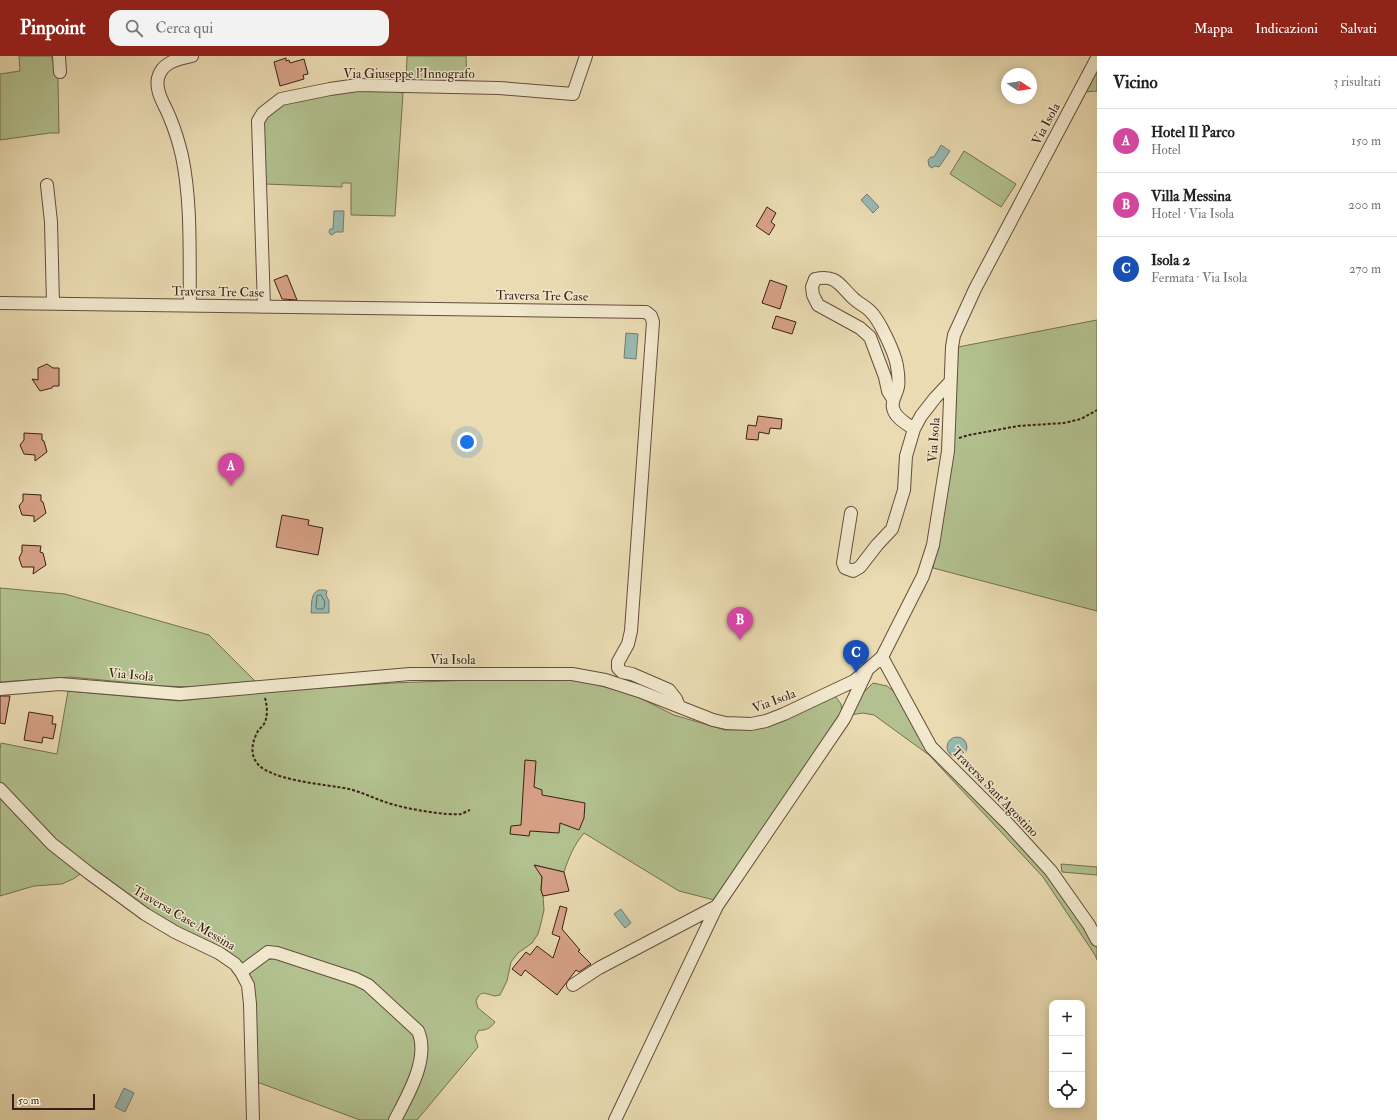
<!DOCTYPE html>
<html lang="it">
<head>
<meta charset="utf-8">
<style>
  body { margin:0; font-family:"IM FELL Double Pica",serif; background:#f2f2f2; color:#222 }
  .controls { position:absolute; right:12px; bottom:12px; display:grid; overflow:hidden; border-radius:8px; box-shadow:0 2px 10px #0003 }
  .controls button { width:36px; height:36px; display:grid; place-items:center; padding:0; border:0; border-bottom:1px solid #e0e0e0; background:#fff; color:#222; font:20px sans-serif }
  .compass { position:absolute; left:1001px; top:12px; width:36px; height:36px; border-radius:50%; background:#fff; box-shadow:0 2px 10px #0003; rotate:102deg }
  .scale { position:absolute; left:12px; bottom:10px; width:83px; box-sizing:border-box; padding-left:4px; border:2px solid #391f15; border-top:0; font-size:11px; line-height:14px; white-space:nowrap; color:#391f15; -webkit-text-stroke:3px #f1e8cd; paint-order:stroke }
  .you { position:absolute; left:467px; top:386px; width:14px; height:14px; margin:-10px; border:3px solid #fff; border-radius:50%; background:#1a73e8; box-shadow:0 0 0 6px #1a73e833 }
  .badge { display:grid; place-items:center; width:26px; height:26px; border-radius:50%; background:#8f2418; color:#fff; font-size:13px; font-weight:700 }
  .pin { position:absolute; translate:-50% -33px; filter:drop-shadow(0 1px 2px #0008) }
  .pin::after { content:''; position:absolute; top:21px; width:14px; height:12px; background:inherit; clip-path:polygon(0 0,100% 0,50% 100%) }
  .list { margin:0; padding:0; list-style:none }
  h2 { display:flex; justify-content:space-between; align-items:center; height:52px; margin:0; padding:0 16px; font-size:17px }
  h2 small { font-size:13px; font-weight:400; color:#767676 }
  .list li { display:grid; grid-template-columns:26px 1fr auto; gap:12px; align-items:center; box-sizing:border-box; height:64px; padding:0 16px; border-top:1px solid #e0e0e0 }
  .list b { display:block; font-size:15px; white-space:nowrap }
  .list p { margin:0; font-size:13px; white-space:nowrap; color:#767676 }
  .list em { font-size:13px; font-style:normal; color:#767676 }
  .icon { flex:none; width:22px; height:22px; fill:none; stroke:currentColor; stroke-width:2; stroke-linecap:round; stroke-linejoin:round }
  .map { position:relative; flex:none; width:1097px; height:1064px; overflow:hidden }
  header { display:flex; align-items:center; gap:24px; box-sizing:border-box; height:56px; padding:0 20px; background:#8f2418; color:#fff }
  header strong { font-size:19px }
  nav { display:flex; gap:22px; margin-inline-start:auto; font-size:14px }
  .search { width:280px; height:36px; background:#f2f2f2; display:flex; align-items:center; gap:10px; box-sizing:border-box; padding:0 14px; border-radius:12px; color:#767676; font-size:15px }
  main { display:flex }
  aside { flex:1; background:#fff }
  .map>svg:first-child { display:block }
  .green { fill:#b2c18f; stroke:#767052 }
  .water { fill:#98bab1; stroke:#727c73 }
  .lines { fill:none; stroke-linecap:round; stroke-linejoin:round }
  .shore { stroke:#686c63; stroke-width:1 }
  .building { fill:#d7a187; stroke:#391f15 }
  .minor-casing { stroke:#654e3c; stroke-width:14 }
  .path { stroke:#391f15; stroke-width:2; stroke-dasharray:3 2; stroke-linecap:butt }
  .minor { stroke:#f1e8cd; stroke-width:12 }
  .labels { text-anchor:middle; dominant-baseline:central; stroke-width:3; stroke-linejoin:round; paint-order:stroke }
  .street-label { font-size:13px; fill:#391f15; stroke:#f1e8cd }
</style>
</head>
<body>
<header>
<strong>Pinpoint</strong>
<div class="search"><svg class="icon" aria-label="search" viewBox="0 0 24 24"><circle cx="10" cy="10" r="6"/><path d="M15 15l6 6"/></svg>Cerca qui</div>
<nav><a>Mappa</a><a>Indicazioni</a><a>Salvati</a></nav>
</header>
<main>
<div class="map">
<svg width="1097" height="1064" viewBox="0 0 1097 1064">
  <rect width="100%" height="100%" fill="#eadbb2"/>
  <filter id="stains"><feTurbulence type="fractalNoise" baseFrequency=".005" numOctaves="4"/><feColorMatrix values="0 0 0 0 .2 0 0 0 0 .09 0 0 0 0 .02 0 0 0 .5 -.17"/></filter>
  <radialGradient id="worn" r=".72"><stop offset=".6" stop-color="#630" stop-opacity="0"/><stop offset="1" stop-color="#630" stop-opacity=".3"/></radialGradient>
  <path class="green" d="M19,0H52V3L55,6L58,25L59,77H50L0,84V18L20,15Z
    M407,0H466L467,25L406,26Z
    M1097,12V35L1084,36Z
    M385,34L403,37L395,160L351,159V127H342V131L265,128L262,68L268,58L283,47L351,35Z
    M964,95L1016,128L1001,151L950,118Z
    M1097,264V555L933,512L951,415L954,391L958,291Z
    M0,532L65,538L209,579L255,625L194,631L162,630L71,621L0,626Z
    M551,621L572,622L634,639L674,659L725,674L754,673L786,662L835,640L841,648L842,656L719,840L714,844L679,835L584,777C574,789 569,801 564,816L535,809L542,821L541,834L543,840L544,854L541,867L538,878L532,887L518,897L511,906L507,925L500,939L495,940C485,938 481,933 476,945L478,952L495,966C491,972 485,975 479,974L475,981L478,991L417,1064H398L427,991L374,929L290,897L241,908L162,862L134,844L57,787L0,730V694L1,687L57,698L68,635L179,645L264,636L393,627Z
    M873,627L887,630L892,634L899,642L923,685L1050,821L1097,891V904L1095,899L1043,821L929,699L874,659L863,657L850,659L860,640Z
    M0,739L82,817L73,823L62,828L34,830L0,840Z
    M1061,808L1097,811V819L1062,816Z
    M271,901L364,932L415,979L416,999L410,1021L391,1064H360L257,1026L246,920L263,904Z"/>
  <path class="water" d="M941,89L950,95L939,111L935,110L932,112L929,110L928,104L931,101H934Z
    M867,138L879,151L873,157L861,144Z
    M334,155H344L343,176H336L332,179L330,178L329,176L330,173H333Z
    M626,277L638,278L636,303L624,302Z
    M319,534H325L327,535L326,539L329,545V557H311C312,549 310,537 319,534Z
    M947 691a10 10 0 1 1 20 0a10 10 0 1 1-20 0Z
    M621,853L631,867L625,872L614,858Z
    M124,1032L134,1037L125,1056L115,1051Z"/>
  <g class="lines">
    <path class="shore" d="M321,539L325,546L324,552L323,553H317L316,551L317,540Z"/>
  </g>
  <path class="building" d="M286,2V5L289,4L290,7L304,3L308,18L303,19L304,23L280,30L274,6Z
    M767,151L776,157L771,166L775,169L769,179L756,170Z
    M287,219L297,244L282,243L274,224Z
    M770,224L787,230L780,253L762,247Z
    M776,260L796,266L792,278L772,272Z
    M47,308L53,312H59V330H53L52,332L40,335L32,323L38,324V312Z
    M758,360L782,363L781,373L770,372L769,378L759,376L758,384L746,383L748,369L756,370Z
    M24,377L42,378V384L44,385L47,396L35,405V399L24,398L20,389L24,384Z
    M23,438L41,439V445L43,446L46,457L34,466V460L22,459L19,450L23,445Z
    M282,459L309,464L308,469L323,472L318,499L276,491Z
    M22,489L41,490L40,496L43,497L46,509L33,518L34,511H22L19,502L22,496Z
    M0,640H10L5,668L0,667Z
    M29,656L53,660L52,668H56L53,683L43,681L42,687L24,684Z
    M525,704L536,705L534,731L542,734V739L585,747L584,762L579,774L560,767L559,777L530,775L529,780L510,778L511,770L521,769Z
    M534,809L564,816L569,835L543,840L541,834L542,821Z
    M560,850L567,852L562,873L580,894L578,895L591,908L579,916L576,914L557,939L525,914L521,920L512,913L526,896L530,899L537,890L553,902L560,881L552,878Z"/>
  <g class="lines">
    <defs>
      <path id="minor" d="M59,0L60,16
        M47,129L51,166L53,248
        M0,247L646,256L651,260L653,266L631,575L628,588L618,606V612L622,616L632,618L669,634L676,643L679,650
        M190,249C189,200 192,148 182,100C179,87 175,74 170,62C165,49 155,36 158,22C162,6 178,3 192,0
        M264,251L258,65L263,57L281,43L330,33L358,29L499,32L573,38L586,0
        M893,343L888,335L885,321L870,281L860,272L818,249L813,239L812,231L815,223C837,218 840,230 853,242C858,247 865,250 870,255C879,263 895,297 897,310C898,316 899,325 898,331C897,338 891,344 893,352C895,362 907,368 914,373
        M851,457L843,507L845,512L853,515L860,511L877,489L892,473L904,434L906,400L914,373L921,360L935,342L950,326
        M882,601L931,691L1009,769L1051,815L1089,869L1097,884
        M0,633L60,628L180,638L410,618H572L605,624L639,635L713,664L726,667L751,668L766,665L784,658L854,625L882,601L923,520L933,489L948,395L952,291L954,279L975,233L1097,2
        M0,733L52,788L89,817L145,858L175,876L219,897L235,908L241,916L248,929L250,948L253,1064
        M241,916L268,896L277,897L356,923L368,929L418,975C430,1002 408,1039 395,1064
        M573,929L599,912L717,850
        M615,1064L717,850L844,663L866,617"/>
    </defs>
    <use href="#minor" class="minor-casing"/>
    <path class="path" d="M959,382L969,379L1018,370L1064,367L1081,363L1097,354
      M265,642C267,649 268,658 265,666C264,669 260,672 258,675C253,684 250,695 255,704C265,725 327,728 349,733C365,737 379,745 395,749C408,753 449,760 461,758C464,757 467,755 470,754"/>
    <use href="#minor" class="minor"/>
  </g>
  <g class="labels">
    <g class="street-label">
      <text x="409" y="18">Via Giuseppe l'Innografo</text>
      <text transform="translate(1046 68) rotate(-62)">Via Isola</text>
      <text transform="translate(218 236) rotate(1)">Traversa Tre Case</text>
      <text transform="translate(542 240) rotate(1)">Traversa Tre Case</text>
      <text transform="translate(934 384) rotate(-86)">Via Isola</text>
      <text x="453" y="604">Via Isola</text>
      <text transform="translate(131 619) rotate(5)">Via Isola</text>
      <text transform="translate(774 645) rotate(-21)">Via Isola</text>
      <text transform="translate(995 736) rotate(46)">Traversa Sant'Agostino</text>
      <text transform="translate(184 862) rotate(30)">Traversa Case Messina</text>
    </g>
  </g>
  <rect width="100%" height="100%" filter="url(#stains)"/>
  <rect width="100%" height="100%" fill="url(#worn)"/>
</svg>
<div class="controls">
<button>+</button>
<button>−</button>
<button><svg class="icon" aria-label="locate" viewBox="0 0 24 24"><circle cx="12" cy="12" r="6"/><path d="M12 2v4M12 18v4M2 12h4M18 12h4"/></svg></button>
</div>
<svg class="compass" viewBox="-18 -18 36 36"><path d="M0-13l5 13h-10z" fill="#e53935"/><path d="M0 13l5-13h-10z" fill="#767676"/></svg>
<div class="scale">50 m</div>
<div class="you"></div>
<div class="pin badge" style="left:231px;top:430px;background:#d1479c">A</div>
<div class="pin badge" style="left:740px;top:584px;background:#d1479c">B</div>
<div class="pin badge" style="left:856px;top:617px;background:#1a4fb4">C</div>
</div>
<aside>
<h2>Vicino<small>3 risultati</small></h2>
<ul class="list">
<li><span class="badge" style="background:#d1479c">A</span><div><b>Hotel Il Parco</b><p>Hotel</p></div><em>150 m</em></li>
<li><span class="badge" style="background:#d1479c">B</span><div><b>Villa Messina</b><p>Hotel · Via Isola</p></div><em>200 m</em></li>
<li><span class="badge" style="background:#1a4fb4">C</span><div><b>Isola 2</b><p>Fermata · Via Isola</p></div><em>270 m</em></li>
</ul>
</aside>
</main>
</body>
</html>
